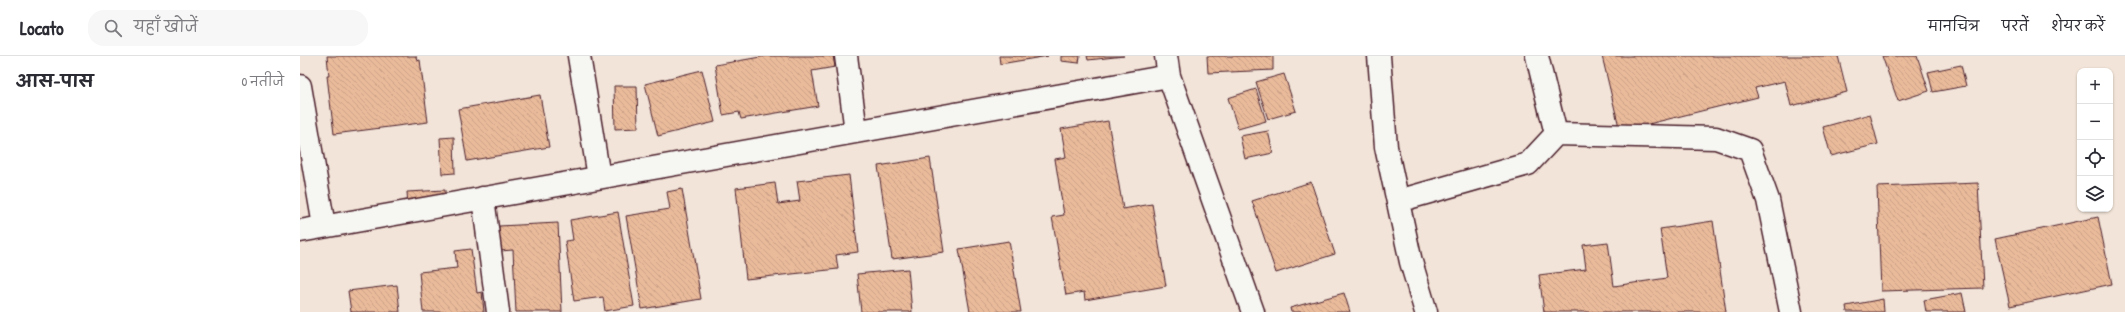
<!DOCTYPE html>
<html lang="hi">
<head>
<meta charset="utf-8">
<style>
  body { margin:0; font-family:"Patrick Hand","Playpen Sans Deva",sans-serif; background:#f7f7f7; color:#2b2b33 }
  .controls { position:absolute; right:12px; top:12px; display:grid; overflow:hidden; border-radius:8px; box-shadow:0 1px 3px #0004 }
  .controls button { width:36px; height:36px; display:grid; place-items:center; padding:0; border:0; border-bottom:1px solid #e1e1e2; background:#fff; color:#2b2b33; font:20px sans-serif }
  .list { margin:0; padding:0; list-style:none }
  h2 { display:flex; justify-content:space-between; align-items:center; height:52px; margin:0; padding:0 16px; font-size:17px }
  h2 small { font-size:13px; font-weight:400; color:#7c7c81 }
  .icon { flex:none; width:22px; height:22px; fill:none; stroke:currentColor; stroke-width:2; stroke-linecap:round; stroke-linejoin:round }
  .map { position:relative; flex:none; width:1825px; height:256px; overflow:hidden }
  header { display:flex; align-items:center; gap:24px; box-sizing:border-box; height:56px; padding:0 20px; background:#fff; border-bottom:1px solid #e1e1e2 }
  header strong { font-size:19px }
  nav { display:flex; gap:22px; margin-inline-start:auto; font-size:14px }
  .search { width:280px; height:36px; background:#f7f7f7; display:flex; align-items:center; gap:10px; box-sizing:border-box; padding:0 14px; border-radius:16px; color:#7c7c81; font-size:15px }
  main { display:flex }
  aside { flex:1; background:#fff }
  .map>svg:first-child { display:block }
  .building { fill:url(#building-back-hatch); stroke:#4a1f2b }
  .lines { fill:none; stroke-linecap:round; stroke-linejoin:round }
  .minor-casing { stroke:#4a1f2b; stroke-width:25 }
  .minor { stroke:#f6f6f2; stroke-width:22 }
</style>
</head>
<body>
<header>
<strong>Locato</strong>
<div class="search"><svg class="icon" aria-label="search" viewBox="0 0 24 24"><circle cx="10" cy="10" r="6"/><path d="M15 15l6 6"/></svg>यहाँ खोजें</div>
<nav><a>मानचित्र</a><a>परतें</a><a>शेयर करें</a></nav>
</header>
<main>
<aside>
<h2>आस-पास<small>0 नतीजे</small></h2>
<ul class="list">
</ul>
</aside>
<div class="map">
<svg width="1825" height="256" viewBox="0 0 1825 256">
  <defs>
    <pattern id="building-back-hatch" width="6" height="6" patternUnits="userSpaceOnUse"><rect width="6" height="6" fill="#eabb9b"/><path d="M-1 5l2 2M0 0l6 6M5-1l2 2" fill="none" stroke="#caa086"/></pattern>
  </defs>
  <rect width="100%" height="100%" fill="#f2e4d8"/>
  <filter id="ink" filterUnits="userSpaceOnUse"><feTurbulence type="fractalNoise" baseFrequency=".025" numOctaves="2"/><feDisplacementMap in="SourceGraphic" scale="8" xChannelSelector="R" yChannelSelector="G"/><feConvolveMatrix kernelMatrix="1 2 1 2 8 2 1 2 1" color-interpolation-filters="sRGB"/></filter>
  <g filter="url(#ink)">
    <path class="building" d="M27,0H116L117,5L120,4L128,66L34,78L27,20H29Z
      M466,0H533L535,11L512,15L518,50L441,63L439,56L423,59L415,9Z
      M699,0H748L700,8Z
      M761,0H780L779,7L761,5Z
      M787,0H824L788,4Z
      M907,0H973V14L908,17Z
      M1302,0H1538L1547,36L1491,50L1485,25L1455,32L1458,41L1320,75Z
      M1582,0H1617L1629,35L1598,45Z
      M1661,9L1666,30L1633,36L1628,16Z
      M402,14L415,66L358,80L345,28Z
      M984,18L996,55L968,63L956,26Z
      M314,30H337L338,72L315,73Z
      M956,33L966,65L938,73L928,42Z
      M240,39L249,91L167,105L158,53Z
      M1570,58L1578,88L1531,100L1523,71Z
      M808,65L823,153L852,148L866,230L785,244L784,236L766,239L752,161L764,159L755,103L766,101L761,73Z
      M968,75L973,97L945,103L940,80Z
      M154,81L155,117L142,118L140,82Z
      M630,102L644,196L592,203L578,110Z
      M549,119L558,196L536,199L538,213L446,223L436,132L475,127L478,148L500,145L497,125Z
      M1011,126L1035,198L976,217L952,145Z
      M1678,127L1683,232L1581,235L1577,131Z
      M382,133L401,243L342,253L326,160L370,153L367,136Z
      M145,134V148L108,150L107,136Z
      M318,156L334,250L305,255L303,241L274,245L265,185L273,184L270,164Z
      M1798,161L1812,228L1710,250L1695,183Z
      M1413,165L1426,256H1244L1239,219L1286,213L1283,189L1308,186L1314,230L1367,222L1360,173Z
      M258,167L262,256H216L213,194L200,195L199,170Z
      M709,185L721,256H670L659,193Z
      M171,193L177,237L182,236L184,256H123L119,216L157,212L155,195Z
      M608,213L612,256H561L557,218Z
      M97,229L100,256H51L48,235Z
      M1044,237L1050,256H991L990,252Z
      M1662,237L1666,256H1626L1624,244Z
      M1583,243L1584,256H1547L1546,250Z"/>
    <g class="lines">
      <defs>
        <path id="minor" d="M279,0L299,121
          M546,0L556,75
          M866,0L869,20
          M1079,0L1086,91L1111,206L1126,256
          M1237,0L1256,78L1416,82L1450,94L1468,144L1491,256
          M0,30L24,170
          M183,142L198,256
          M1098,145L1228,108L1256,78
          M0,175L869,20L953,256"/>
      </defs>
      <use href="#minor" class="minor-casing"/>
      <use href="#minor" class="minor"/>
    </g>
  </g>
</svg>
<div class="controls">
<button>+</button>
<button>−</button>
<button><svg class="icon" aria-label="locate" viewBox="0 0 24 24"><circle cx="12" cy="12" r="6"/><path d="M12 2v4M12 18v4M2 12h4M18 12h4"/></svg></button>
<button><svg class="icon" aria-label="layers" viewBox="0 0 24 24"><path d="M12 4l9 5-9 5-9-5zM3 14l9 5 9-5"/></svg></button>
</div>
</div>
</main>
</body>
</html>
